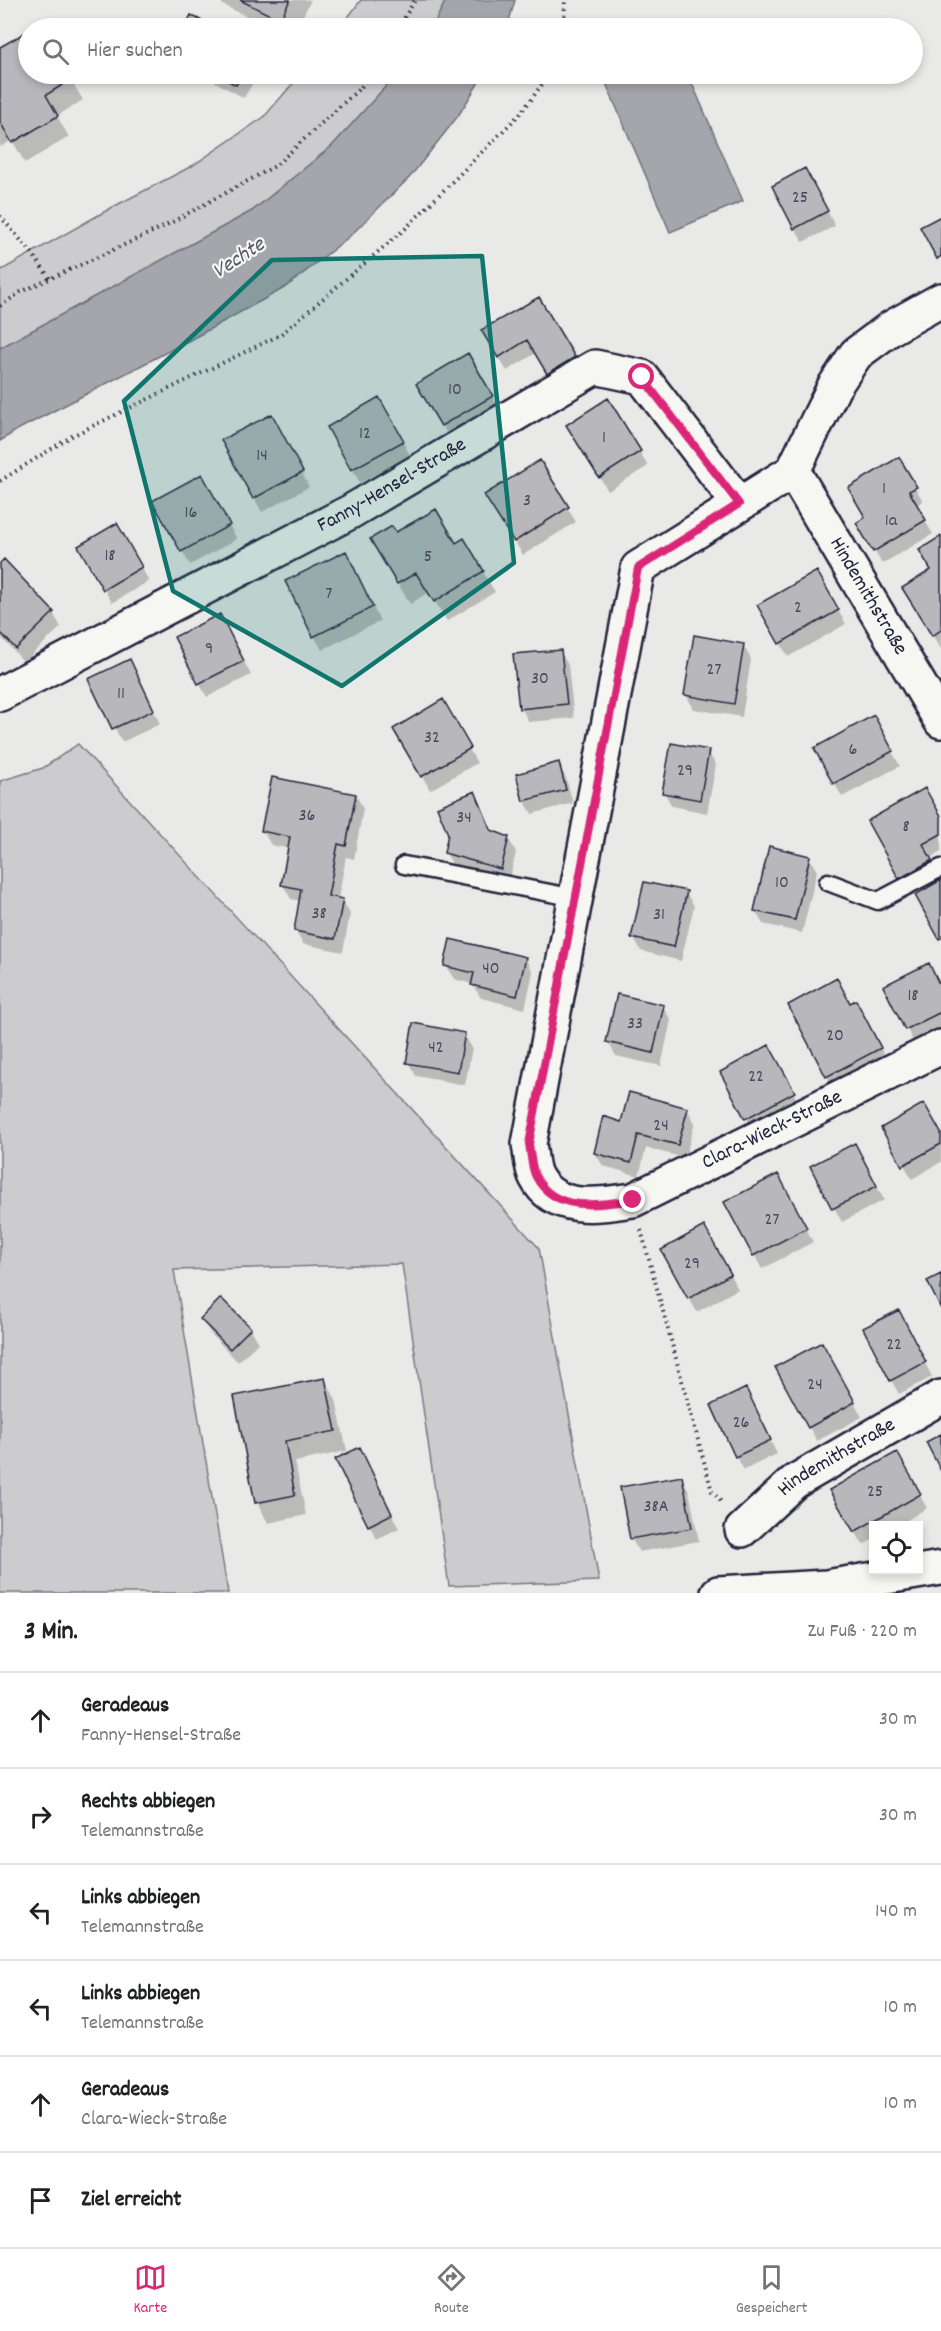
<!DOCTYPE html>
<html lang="de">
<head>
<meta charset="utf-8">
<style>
  body { margin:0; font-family:Dekko,sans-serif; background:#f6f6f6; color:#202124 }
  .controls { position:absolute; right:18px; bottom:18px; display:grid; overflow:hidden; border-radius:0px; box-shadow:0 3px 9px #0003 }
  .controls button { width:54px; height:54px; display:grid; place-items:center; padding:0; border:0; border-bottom:2px solid #e0e0e0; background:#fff; color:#202124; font:30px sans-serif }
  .stop { position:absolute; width:18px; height:18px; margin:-14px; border:4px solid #db2777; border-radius:50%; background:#fff }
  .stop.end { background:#db2777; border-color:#fff; box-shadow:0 2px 6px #0008 }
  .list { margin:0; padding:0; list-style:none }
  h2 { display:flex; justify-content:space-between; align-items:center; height:78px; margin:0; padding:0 24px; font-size:26px }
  h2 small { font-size:20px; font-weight:400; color:#757577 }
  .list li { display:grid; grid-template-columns:39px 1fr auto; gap:18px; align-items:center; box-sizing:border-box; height:96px; padding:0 24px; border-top:2px solid #e0e0e0 }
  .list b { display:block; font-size:22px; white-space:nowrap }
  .list p { margin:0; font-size:20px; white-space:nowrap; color:#757577 }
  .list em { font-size:20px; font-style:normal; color:#757577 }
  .icon { flex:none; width:33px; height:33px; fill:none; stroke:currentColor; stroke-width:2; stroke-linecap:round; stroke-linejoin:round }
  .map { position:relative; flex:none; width:941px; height:1593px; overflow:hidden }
  .search { position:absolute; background:#fff; box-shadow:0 3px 9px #0003; left:18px; right:18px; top:18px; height:66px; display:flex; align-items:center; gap:15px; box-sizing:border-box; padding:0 21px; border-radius:33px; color:#757577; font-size:22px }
  .sheet { height:654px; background:#fff }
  nav { display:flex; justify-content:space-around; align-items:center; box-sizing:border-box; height:84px; border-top:2px solid #e0e0e0; background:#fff; font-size:16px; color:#757577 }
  nav a { display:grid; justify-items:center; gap:3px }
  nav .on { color:#db2777 }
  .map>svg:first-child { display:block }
  .green { fill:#ccccce; stroke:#777784; stroke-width:1.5 }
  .water { fill:#a5a5ac; stroke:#71717f; stroke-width:1.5 }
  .shadow { fill:#0003 }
  .building { fill:#b8b8bc; stroke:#22223b; stroke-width:1.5 }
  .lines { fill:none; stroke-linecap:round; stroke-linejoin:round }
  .service-casing { stroke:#22223b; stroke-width:21 }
  .minor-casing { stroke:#22223b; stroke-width:38 }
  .path { stroke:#22223b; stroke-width:4; stroke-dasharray:1.5 4.5; stroke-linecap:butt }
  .service { stroke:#f6f6f2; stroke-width:16 }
  .minor { stroke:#f6f6f2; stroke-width:33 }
  .route { stroke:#db2777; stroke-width:8 }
  .marked { fill:#0f766e; fill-opacity:0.2; stroke:#0f766e; stroke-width:4.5; stroke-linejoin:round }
  .labels { text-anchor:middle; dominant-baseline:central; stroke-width:4.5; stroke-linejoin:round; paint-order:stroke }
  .number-label { font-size:18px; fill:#48485b }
  .street-label { font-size:21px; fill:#22223b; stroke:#f6f6f2 }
  .water-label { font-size:22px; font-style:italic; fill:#565668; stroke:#f6f6f2 }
</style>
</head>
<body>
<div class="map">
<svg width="941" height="1593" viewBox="0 0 941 1593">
  <rect width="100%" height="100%" fill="#e9e9e7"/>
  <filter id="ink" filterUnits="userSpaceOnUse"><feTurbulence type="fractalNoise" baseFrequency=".0167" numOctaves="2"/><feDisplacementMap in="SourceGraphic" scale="12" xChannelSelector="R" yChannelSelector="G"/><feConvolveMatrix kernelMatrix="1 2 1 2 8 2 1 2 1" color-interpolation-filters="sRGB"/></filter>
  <g filter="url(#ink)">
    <path class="green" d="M361,0H446L432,28H340Z
      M301,74H397L332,146L252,211L0,348V271L111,208L192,166L264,117Z
      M78,744L539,1248L599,1581L449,1586L402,1264L174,1270L228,1593H0V781L43,768Z"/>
    <path class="water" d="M446,0H515L507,28H432Z
      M397,74H484L458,116L410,177L350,236L286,287L190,340L17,430L0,441V348L252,211L332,146Z
      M602,74H688L743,201L670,232Z"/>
    <path class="shadow" d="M220,0H311L297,28H270L223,5Z
      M28,32V74H67L83,100L57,116L69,137L25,163L12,140L1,147L0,145V49Z
      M201,74H258L244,98Z
      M813,184L835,226L803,242L795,228Z
      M538,299L581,372L556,387L536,353L507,371L483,331Z
      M468,356L500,410L450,439L418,384Z
      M379,399L410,455L360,483L329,427Z
      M607,400L648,466L608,491L576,439Z
      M279,429L309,487L262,512L254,498Z
      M898,459L923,501L916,506L933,534L882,564L858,523L867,517Z
      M539,462L576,522L523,555L494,509Z
      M201,476L237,539L190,565L154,502Z
      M116,525L149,581L112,603L80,547Z
      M396,534L456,545L464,540L495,592L447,621L429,592L410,604L372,540Z
      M941,538V649L912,602L933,571Z
      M4,561L53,613L61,627L24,662L0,636V565Z
      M353,567L380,621L322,650L314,636Z
      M816,573L846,624L788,657L759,605Z
      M227,629L251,675L207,697L199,683Z
      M743,645L751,659L742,717L694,709L686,695Z
      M560,651L568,665L574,718L529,722L521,708Z
      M137,675L160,724L122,742L90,679Z
      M442,702L477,763L430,790L395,729Z
      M873,717L900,766L842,797L816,749Z
      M708,752L716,765L707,813L672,806L664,792Z
      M558,764L566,778L573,803L532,814L524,800Z
      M474,793L493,832L508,838L516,852L509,882L454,867L446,853Z
      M356,795L363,809L354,859L346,857L338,899L342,900L350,914L343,952L303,944L295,930L301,901L291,899L283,885L290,849L271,845L263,831Z
      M941,818V852L930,858L939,874L908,891L869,821Z
      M809,857L817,871L802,933L763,924L755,911Z
      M686,893L694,906L681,961L641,951L633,937Z
      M525,958L533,972L525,1009L481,998L472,984L454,979L446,966Z
      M885,986L941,989V1030L914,1043Z
      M850,1005L863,1016L888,1062L835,1090L827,1076Z
      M663,1007L671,1020L661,1066L616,1056L608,1042Z
      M464,1034L472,1048L465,1085L416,1076L408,1062Z
      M776,1061L801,1107L755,1132L722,1073Z
      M687,1109L695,1123L685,1158L646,1148L639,1176L603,1166L595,1153L622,1123Z
      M883,1128L941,1136V1162L912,1179Z
      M862,1158L884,1200L842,1222L812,1167Z
      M785,1189L813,1242L762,1269L726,1203Z
      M703,1228L738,1289L697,1312L663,1251Z
      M202,1319L250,1329L258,1343L238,1362L210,1333Z
      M906,1325L932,1377L899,1394L891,1380Z
      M830,1357L862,1417L817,1441L809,1427Z
      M325,1379L336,1400L347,1451L295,1462L306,1515L268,1523L257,1502L236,1397Z
      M746,1390L777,1454L744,1470L736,1456Z
      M896,1454L927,1508L897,1526H874V1539L863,1545L832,1491Z
      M367,1463L399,1528L377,1539L369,1525Z
      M681,1477L689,1491L699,1541L639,1552L631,1538Z"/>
    <path class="building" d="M240,0H290L280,20Z
      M191,15L215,28H184Z
      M28,31V74H69L72,79L46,95L58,116L12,143L0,122V47Z
      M216,74H243L236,85Z
      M805,168L828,211L794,229L772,186Z
      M941,216V256L937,259L920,227Z
      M539,297L575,357L547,374L527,340L498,358L481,330Z
      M468,353L493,396L441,426L416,384Z
      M379,397L404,441L351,470L327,427Z
      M608,398L641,451L599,478L566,425Z
      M272,414L303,472L253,499L221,440Z
      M899,457L917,487L909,491L926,520L873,552L856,523L865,517L848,488Z
      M540,460L569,507L514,542L484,495Z
      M202,474L230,525L181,552L152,501Z
      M436,509L456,543L464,538L484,571L434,602L416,573L397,584L370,539L392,526L396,532Z
      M117,523L142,567L103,590L78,546Z
      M941,536V630L932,636L902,588L931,570L919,550Z
      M346,551L373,607L313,637L285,581Z
      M4,559L54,612L16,649L0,632V563Z
      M817,571L839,610L779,644L757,605Z
      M220,614L244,661L198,684L174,637Z
      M694,635L744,644L734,704L684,695Z
      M561,650L567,704L519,709L513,654Z
      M130,659L154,710L112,729L88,679Z
      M443,699L471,748L421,777L393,729Z
      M874,715L893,751L833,784L814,748Z
      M671,743L709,750L700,800L662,793Z
      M559,762L566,790L523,801L516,774Z
      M272,777L356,794L346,846L338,844L328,896L343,899L335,939L294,931L301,889L281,885L290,837L261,831Z
      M925,788L941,816V834L923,844L932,860L899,879L867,821Z
      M475,791L491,830L509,837L501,869L444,853L448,834L437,807Z
      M769,846L810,856L795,920L754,911Z
      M941,880V938L939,939L915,895Z
      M644,882L687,891L674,947L631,938Z
      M450,939L526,957L517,996L471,985L474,973L444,966Z
      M929,963L941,988V1012L905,1030L883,986Z
      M837,978L850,1003L856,1000L881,1048L826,1077L788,1005Z
      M617,994L664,1005L653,1053L606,1042Z
      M413,1023L465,1033L458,1072L406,1063Z
      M769,1045L795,1092L745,1119L720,1072Z
      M629,1092L688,1108L678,1145L638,1135L631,1163L594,1153L603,1116L621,1122Z
      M924,1103L941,1133V1144L902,1166L881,1128Z
      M855,1143L877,1186L832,1209L810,1166Z
      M778,1174L807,1228L753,1256L724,1202Z
      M704,1226L731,1274L688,1299L661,1250Z
      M941,1274V1309L927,1281Z
      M221,1298L251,1328L230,1349L200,1319Z
      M899,1310L926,1362L890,1381L863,1328Z
      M822,1342L855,1402L808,1428L775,1367Z
      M325,1378L336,1431L285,1441L295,1495L255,1503L234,1396Z
      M746,1388L771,1440L735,1457L711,1405Z
      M941,1434V1471L926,1442Z
      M360,1447L392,1514L368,1526L335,1459Z
      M897,1452L921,1494L854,1532L829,1490Z
      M682,1476L692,1528L630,1539L620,1487Z"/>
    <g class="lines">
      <defs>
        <path id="service" d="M404,865L576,898
          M828,882L878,901L941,868"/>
        <g id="minor">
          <path id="s1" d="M941,300L891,328L856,354L834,387L793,471L638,568L529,1144C531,1154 531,1168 536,1177C555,1213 599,1205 633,1200L941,1047"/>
          <path id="s2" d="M793,471L941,721"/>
          <path id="s3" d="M0,694L350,512L595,367L642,377L739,504"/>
          <path id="s4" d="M742,1530L794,1482L941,1397"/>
          <path d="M718,1593L826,1587L941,1568"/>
        </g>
      </defs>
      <use href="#service" class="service-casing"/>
      <use href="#minor" class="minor-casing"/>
      <path class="path" d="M398,28L415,0
        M564,28L565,0
        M0,216L32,253L50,279
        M0,306L21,292L161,228L275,166L361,87L370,74
        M0,481L72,436L280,335L405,229L515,119L531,100L549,74
        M641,1230L712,1491L722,1503"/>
      <use href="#service" class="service"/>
      <use href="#minor" class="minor"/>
    </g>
  </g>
  <g class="lines" filter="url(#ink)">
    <path class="route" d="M633,1200C599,1205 555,1213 536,1177C531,1168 531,1154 529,1144L638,568L739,504L642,377"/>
  </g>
  <path class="marked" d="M482,256L514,563L342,686L173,591L124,401L272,260Z"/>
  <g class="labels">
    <g class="number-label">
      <text x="800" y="198">25</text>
      <text x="455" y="390">10</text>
      <text x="365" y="434">12</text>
      <text x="604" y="438">1</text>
      <text x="262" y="456">14</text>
      <text x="884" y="489">1</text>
      <text x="527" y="501">3</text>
      <text x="191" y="513">16</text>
      <text x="891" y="521">1a</text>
      <text x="110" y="556">18</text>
      <text x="428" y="557">5</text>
      <text x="329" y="594">7</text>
      <text x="798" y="608">2</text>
      <text x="209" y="649">9</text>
      <text x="714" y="670">27</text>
      <text x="540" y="679">30</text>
      <text x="121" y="694">11</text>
      <text x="432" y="738">32</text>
      <text x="853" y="750">6</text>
      <text x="685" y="771">29</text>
      <text x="307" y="816">36</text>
      <text x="464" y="818">34</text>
      <text x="906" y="827">8</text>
      <text x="782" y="883">10</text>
      <text x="319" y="914">38</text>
      <text x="659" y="915">31</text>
      <text x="491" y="969">40</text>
      <text x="913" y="996">18</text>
      <text x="635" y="1024">33</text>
      <text x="835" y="1036">20</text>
      <text x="436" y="1048">42</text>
      <text x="756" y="1077">22</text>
      <text x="661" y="1126">24</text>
      <text x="772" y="1220">27</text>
      <text x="692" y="1264">29</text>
      <text x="894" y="1345">22</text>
      <text x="815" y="1385">24</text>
      <text x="741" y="1423">26</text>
      <text x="875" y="1492">25</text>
      <text x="656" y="1507">38A</text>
    </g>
    <g class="street-label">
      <text stroke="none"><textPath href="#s3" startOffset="444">Fanny-Hensel-Straße</textPath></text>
      <text stroke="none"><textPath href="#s2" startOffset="146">Hindemithstraße</textPath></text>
      <text stroke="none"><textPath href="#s1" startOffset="1300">Clara-Wieck-Straße</textPath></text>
      <text stroke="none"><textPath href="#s4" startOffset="120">Hindemithstraße</textPath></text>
    </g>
    <g class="water-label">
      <text transform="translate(239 259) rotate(-33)">Vechte</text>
    </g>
  </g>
</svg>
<div class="controls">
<button><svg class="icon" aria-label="locate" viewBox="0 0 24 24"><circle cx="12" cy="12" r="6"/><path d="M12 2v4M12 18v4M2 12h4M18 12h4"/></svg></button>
</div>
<div class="stop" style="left:642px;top:377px"></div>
<div class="stop end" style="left:633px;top:1200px"></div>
<div class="search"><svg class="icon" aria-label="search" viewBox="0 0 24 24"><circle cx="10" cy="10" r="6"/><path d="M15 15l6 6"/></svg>Hier suchen</div>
</div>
<section class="sheet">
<h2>3 Min.<small>Zu Fuß · 220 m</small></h2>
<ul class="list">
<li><svg class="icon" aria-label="ahead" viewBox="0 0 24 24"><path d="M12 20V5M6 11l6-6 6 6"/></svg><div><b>Geradeaus</b><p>Fanny-Hensel-Straße</p></div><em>30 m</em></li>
<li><svg class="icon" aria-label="right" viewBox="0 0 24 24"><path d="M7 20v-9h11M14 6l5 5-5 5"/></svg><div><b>Rechts abbiegen</b><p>Telemannstraße</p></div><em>30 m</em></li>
<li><svg class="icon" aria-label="left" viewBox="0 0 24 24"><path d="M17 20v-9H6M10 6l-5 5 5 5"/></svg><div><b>Links abbiegen</b><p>Telemannstraße</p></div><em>140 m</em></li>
<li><svg class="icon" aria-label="left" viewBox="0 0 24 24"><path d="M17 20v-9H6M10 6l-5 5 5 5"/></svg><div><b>Links abbiegen</b><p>Telemannstraße</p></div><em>10 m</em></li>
<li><svg class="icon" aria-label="ahead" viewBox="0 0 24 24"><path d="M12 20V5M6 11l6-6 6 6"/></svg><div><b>Geradeaus</b><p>Clara-Wieck-Straße</p></div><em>10 m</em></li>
<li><svg class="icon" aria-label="arrive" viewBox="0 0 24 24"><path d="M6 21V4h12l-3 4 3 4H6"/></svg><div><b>Ziel erreicht</b></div></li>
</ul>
</section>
<nav>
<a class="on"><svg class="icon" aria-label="map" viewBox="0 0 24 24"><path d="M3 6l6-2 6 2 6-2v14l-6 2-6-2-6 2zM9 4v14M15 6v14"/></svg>Karte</a>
<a><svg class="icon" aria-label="directions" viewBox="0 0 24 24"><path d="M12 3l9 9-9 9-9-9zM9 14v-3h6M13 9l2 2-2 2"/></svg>Route</a>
<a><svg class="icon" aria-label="saved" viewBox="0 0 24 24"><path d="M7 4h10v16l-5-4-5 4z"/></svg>Gespeichert</a>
</nav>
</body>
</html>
